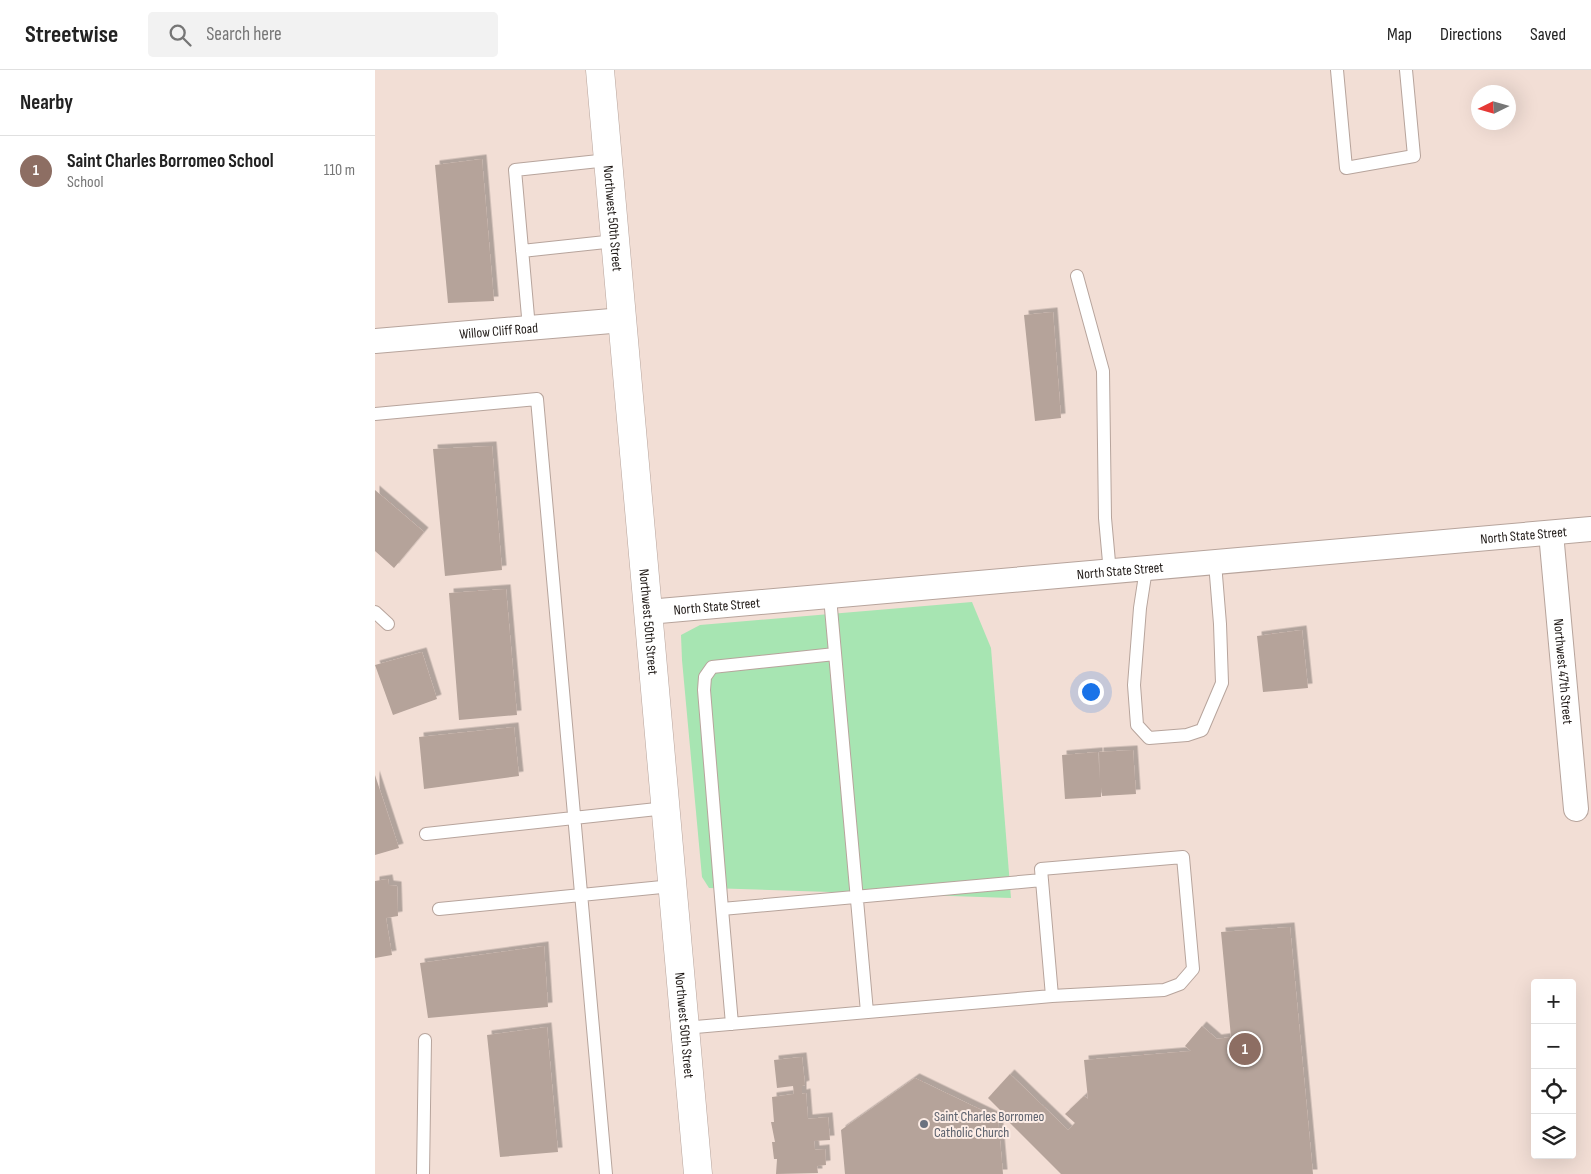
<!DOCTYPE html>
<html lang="en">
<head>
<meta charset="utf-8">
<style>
  body { margin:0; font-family:"Sofia Sans Condensed",sans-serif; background:#f2f2f2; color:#222 }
  .controls { position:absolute; right:15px; bottom:15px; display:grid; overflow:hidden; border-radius:5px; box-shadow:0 5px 20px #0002 }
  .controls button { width:45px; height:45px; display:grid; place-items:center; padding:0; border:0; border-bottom:1px solid #e0e0e0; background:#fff; color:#222; font:25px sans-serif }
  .compass { position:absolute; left:1096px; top:15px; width:45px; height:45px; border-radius:50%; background:#fff; box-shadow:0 5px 20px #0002; rotate:265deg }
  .you { position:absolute; left:715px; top:621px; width:18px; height:18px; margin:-12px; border:4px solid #fff; border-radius:50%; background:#1a73e8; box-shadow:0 0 0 8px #1a73e833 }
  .badge { display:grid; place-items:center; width:32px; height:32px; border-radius:50%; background:#5a6b17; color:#fff; font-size:16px; font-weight:700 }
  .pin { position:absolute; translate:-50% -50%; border:2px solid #fff; box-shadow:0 1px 5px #0006 }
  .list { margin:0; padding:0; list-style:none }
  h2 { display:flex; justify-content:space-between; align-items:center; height:65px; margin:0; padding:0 20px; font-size:21px }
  h2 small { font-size:16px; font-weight:400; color:#767676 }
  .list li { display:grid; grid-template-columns:32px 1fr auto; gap:15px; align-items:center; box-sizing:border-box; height:70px; padding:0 20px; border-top:1px solid #e0e0e0 }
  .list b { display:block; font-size:19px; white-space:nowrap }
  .list p { margin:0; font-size:16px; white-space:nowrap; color:#767676 }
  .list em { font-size:16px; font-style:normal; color:#767676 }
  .icon { flex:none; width:28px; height:28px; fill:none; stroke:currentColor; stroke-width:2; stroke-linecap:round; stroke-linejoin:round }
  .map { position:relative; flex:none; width:1216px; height:1104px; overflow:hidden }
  header { display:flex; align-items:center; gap:30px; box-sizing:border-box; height:70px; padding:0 25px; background:#fff; border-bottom:1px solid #e0e0e0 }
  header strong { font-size:24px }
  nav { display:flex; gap:28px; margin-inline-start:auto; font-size:18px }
  .search { width:350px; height:45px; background:#f2f2f2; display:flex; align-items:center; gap:12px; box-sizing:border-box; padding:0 18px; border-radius:5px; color:#767676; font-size:19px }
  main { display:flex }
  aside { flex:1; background:#fff }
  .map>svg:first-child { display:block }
  .pitch { fill:#a7e5b2 }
  .building { fill:#b5a39a; filter:url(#shadow) }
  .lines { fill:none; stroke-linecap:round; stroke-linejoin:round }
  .service-casing { stroke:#b7a49c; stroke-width:14 }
  .minor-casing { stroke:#b7a49c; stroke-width:26 }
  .secondary-casing { stroke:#b7a49c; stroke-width:29 }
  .service { stroke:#fff; stroke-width:12 }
  .minor { stroke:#fff; stroke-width:24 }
  .secondary { stroke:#fff; stroke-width:28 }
  .worship-dot { fill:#6b7280; stroke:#fcece5; stroke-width:2 }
  .labels { text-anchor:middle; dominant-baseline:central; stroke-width:4; stroke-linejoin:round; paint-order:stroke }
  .street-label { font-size:14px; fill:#1e1815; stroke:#fcece5 }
  .worship-label { font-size:14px; fill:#5b616d; stroke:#fcece5; text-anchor:start }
</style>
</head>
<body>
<header>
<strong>Streetwise</strong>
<div class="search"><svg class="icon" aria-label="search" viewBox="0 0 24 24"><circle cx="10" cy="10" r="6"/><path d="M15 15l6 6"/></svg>Search here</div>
<nav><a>Map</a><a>Directions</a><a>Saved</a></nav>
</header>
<main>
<aside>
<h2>Nearby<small></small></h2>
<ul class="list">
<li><span class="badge" style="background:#8d6e63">1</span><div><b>Saint Charles Borromeo School</b><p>School</p></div><em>110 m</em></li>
</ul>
</aside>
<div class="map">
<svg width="1216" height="1104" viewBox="0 0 1216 1104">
  <defs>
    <filter id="shadow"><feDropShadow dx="4.5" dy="-4.5" stdDeviation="0" flood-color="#0004"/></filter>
  </defs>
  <rect width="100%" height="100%" fill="#f2ded5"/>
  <path class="pitch" d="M597,532L616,578L636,828L334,818L327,807L307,590L306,565L325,555Z"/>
  <path class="building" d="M107,89L119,231L73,233L60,95Z
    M678,242L686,348L660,351L649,245Z
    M117,376L127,500L70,506L58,379Z
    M0,420L49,462L19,498L0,481Z
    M131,519L142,645L84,650L74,523Z
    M927,560L933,618L888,622L882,566Z
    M47,582L62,629L18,645L0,595Z
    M139,657L144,706L49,719L44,667Z
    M758,680L761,724L727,726L726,717V727L690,729L687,685L723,682L725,710L724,682Z
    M0,705L24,778L0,785Z
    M13,809L14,815L22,816L23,846L11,848L17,885L0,888V811Z
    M915,857L938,1104H686L628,1046L630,1045L613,1028L635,1004L693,1060L700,1053L690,1044L709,1026L713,1029L709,990L816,981L810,976L827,956L842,969L856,967L846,862Z
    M169,876L173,937L53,948L45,893Z
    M172,957L183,1082L125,1087L112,965Z
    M427,987L430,1015L427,1016V1024L431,1023L433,1049L453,1047L455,1070L439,1071L440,1080L450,1079L451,1095L442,1096L443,1103L401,1104L402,1089H399L397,1072H400L396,1052H399L397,1027L419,1024L418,1016L402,1018L399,990Z
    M540,1008L623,1048L628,1104H470L466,1060Z"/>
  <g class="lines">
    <defs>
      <path id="service" d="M962,0L971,98L1039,86L1031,0
        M147,181L240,171
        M702,206L728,301L730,448L735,503
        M154,258L140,100L233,90
        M0,344L162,329L231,1104
        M771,499L765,538L759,615L762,655L774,668L812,665L827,660L847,613L845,554L840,493
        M455,527L492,942
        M0,542L13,554
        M51,764L291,738
        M64,839L297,816
        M347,839L329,620L330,607L337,597L460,584
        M357,954L347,839L667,810
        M309,958L677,926L789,920L805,914L818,899L808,787L666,799L677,926
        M48,1104L50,970"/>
      <g id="minor">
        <path id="s1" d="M0,271L248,250"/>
        <path id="s2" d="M1176,463L1201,739"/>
        <path id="s3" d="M273,542L1216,459"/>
      </g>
      <g id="secondary">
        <path id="s4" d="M225,0L323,1104"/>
      </g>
    </defs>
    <use href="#service" class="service-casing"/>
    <use href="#minor" class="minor-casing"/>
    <use href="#secondary" class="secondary-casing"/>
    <use href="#service" class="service"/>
    <use href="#minor" class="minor"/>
    <use href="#secondary" class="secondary"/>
  </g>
  <circle class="worship-dot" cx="549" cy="1054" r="5"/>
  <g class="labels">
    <g class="street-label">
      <text stroke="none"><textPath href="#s4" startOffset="149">Northwest 50th Street</textPath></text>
      <text stroke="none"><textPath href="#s1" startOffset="124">Willow Cliff Road</textPath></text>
      <text stroke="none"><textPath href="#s3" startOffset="879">North State Street</textPath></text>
      <text stroke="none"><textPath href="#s3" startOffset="474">North State Street</textPath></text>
      <text stroke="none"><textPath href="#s3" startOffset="69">North State Street</textPath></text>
      <text stroke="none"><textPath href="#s4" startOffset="554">Northwest 50th Street</textPath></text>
      <text stroke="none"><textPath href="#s2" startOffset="139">Northwest 47th Street</textPath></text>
      <text stroke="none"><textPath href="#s4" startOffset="959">Northwest 50th Street</textPath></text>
    </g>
    <g class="worship-label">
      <text x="559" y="1046">Saint Charles Borromeo<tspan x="559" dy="16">Catholic Church</tspan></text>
    </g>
  </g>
</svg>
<div class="controls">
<button>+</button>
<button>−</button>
<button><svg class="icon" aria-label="locate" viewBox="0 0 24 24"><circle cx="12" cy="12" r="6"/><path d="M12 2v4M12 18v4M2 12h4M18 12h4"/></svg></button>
<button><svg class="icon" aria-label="layers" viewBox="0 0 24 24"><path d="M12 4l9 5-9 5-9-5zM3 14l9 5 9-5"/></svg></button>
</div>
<svg class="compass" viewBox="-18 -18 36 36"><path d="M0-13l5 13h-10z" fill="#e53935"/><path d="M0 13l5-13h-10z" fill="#767676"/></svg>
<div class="you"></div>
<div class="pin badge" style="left:870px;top:979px;background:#8d6e63">1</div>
</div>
</main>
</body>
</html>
